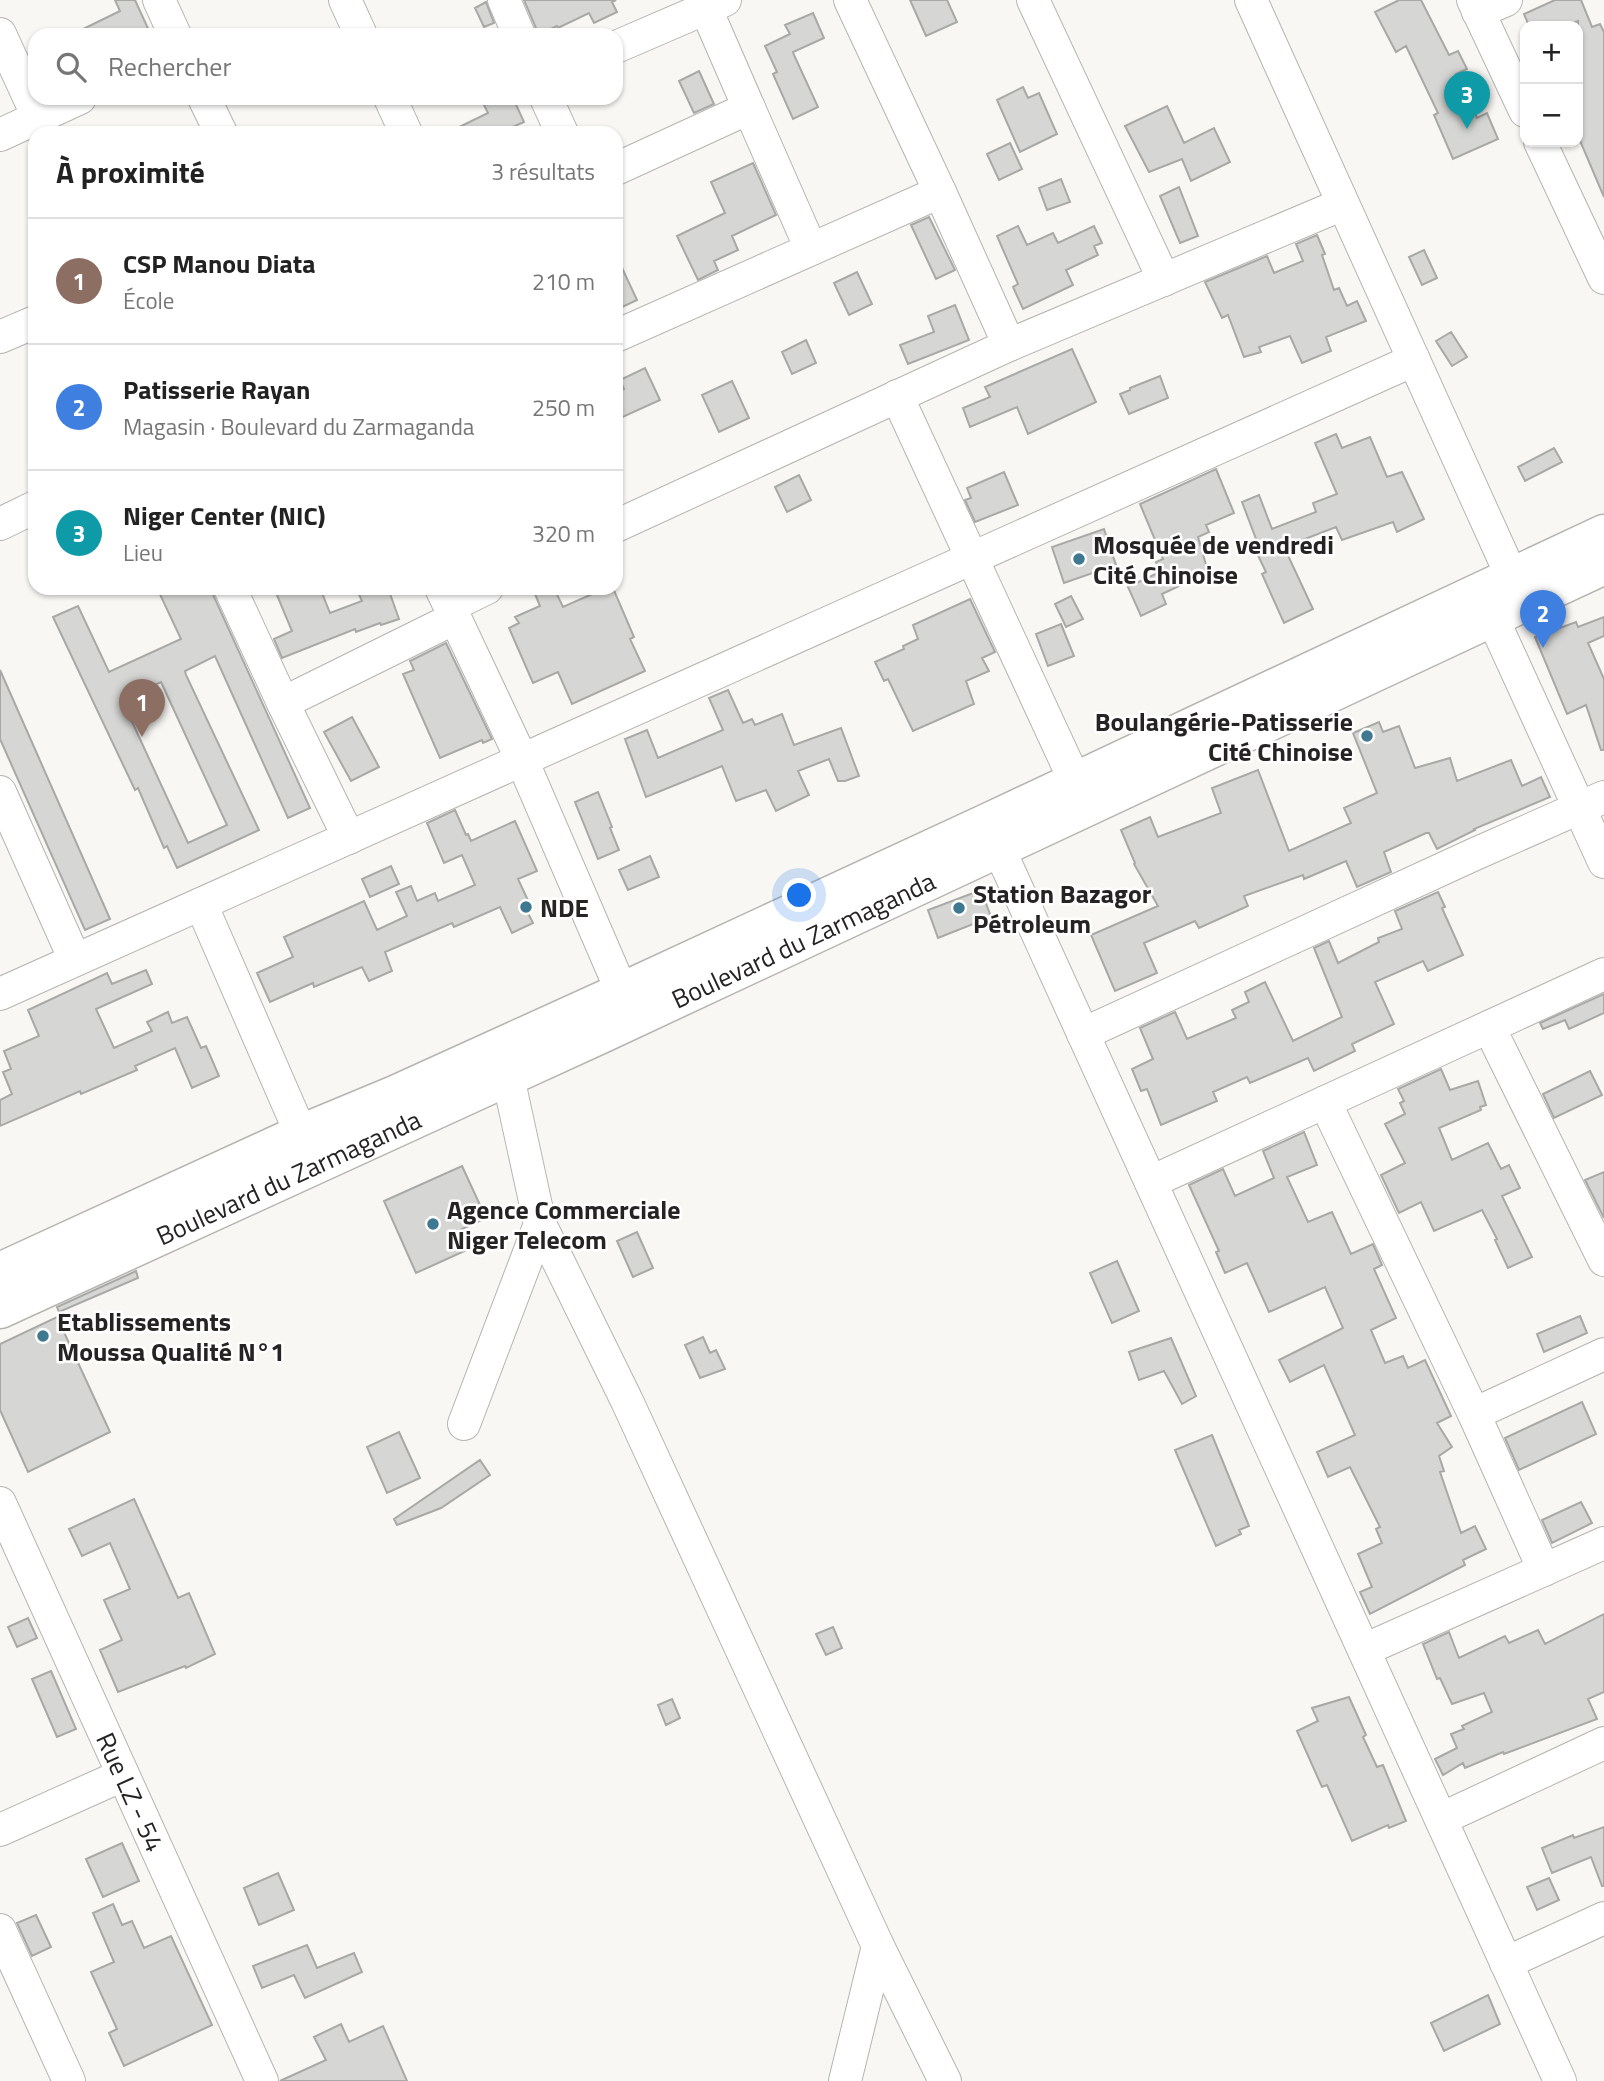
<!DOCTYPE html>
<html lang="fr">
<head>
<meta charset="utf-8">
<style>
  body { margin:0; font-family:"Titillium Web",sans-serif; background:#f6f6f6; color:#222 }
  .controls { position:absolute; right:21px; top:21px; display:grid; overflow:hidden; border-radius:14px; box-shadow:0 2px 5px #0004 }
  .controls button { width:63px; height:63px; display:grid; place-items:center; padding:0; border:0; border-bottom:2px solid #e0e0e0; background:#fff; color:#222; font:35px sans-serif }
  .you { position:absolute; left:800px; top:896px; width:24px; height:24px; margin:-18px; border:5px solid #fff; border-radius:50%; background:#1a73e8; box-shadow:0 0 0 10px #1a73e833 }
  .badge { display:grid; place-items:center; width:46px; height:46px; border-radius:50%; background:#b45309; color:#fff; font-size:23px; font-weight:700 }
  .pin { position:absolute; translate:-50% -58px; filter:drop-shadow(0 2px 4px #0008) }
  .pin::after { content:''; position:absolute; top:37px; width:24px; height:21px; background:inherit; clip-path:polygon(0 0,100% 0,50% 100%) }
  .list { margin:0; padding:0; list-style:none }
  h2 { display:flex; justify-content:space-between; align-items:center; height:91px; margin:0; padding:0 28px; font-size:30px }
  h2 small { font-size:23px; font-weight:400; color:#767676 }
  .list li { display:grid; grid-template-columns:46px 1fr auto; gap:21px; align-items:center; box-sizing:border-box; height:126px; padding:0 28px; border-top:2px solid #e0e0e0 }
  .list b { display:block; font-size:26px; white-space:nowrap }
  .list p { margin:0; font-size:23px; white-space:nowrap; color:#767676 }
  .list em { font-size:23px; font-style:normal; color:#767676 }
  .icon { flex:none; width:38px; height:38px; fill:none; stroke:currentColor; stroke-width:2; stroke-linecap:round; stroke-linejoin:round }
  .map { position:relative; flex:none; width:1604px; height:2081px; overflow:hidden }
  .search { position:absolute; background:#fff; box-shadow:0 2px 5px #0004; left:28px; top:28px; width:595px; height:77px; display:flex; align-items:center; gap:18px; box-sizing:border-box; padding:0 24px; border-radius:21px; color:#767676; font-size:26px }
  .panel { position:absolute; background:#fff; box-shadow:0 2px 5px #0004; left:28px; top:126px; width:595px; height:469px; border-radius:21px }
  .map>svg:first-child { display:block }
  .building { fill:#d6d7d4; stroke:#a8a9a6; stroke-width:2; fill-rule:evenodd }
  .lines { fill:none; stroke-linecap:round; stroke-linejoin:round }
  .minor-casing { stroke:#b5b4b1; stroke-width:34 }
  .major-casing { stroke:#b5b4b1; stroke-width:41 }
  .minor { stroke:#fff; stroke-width:32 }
  .major { stroke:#fff; stroke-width:38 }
  .poi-dot { fill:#3e7991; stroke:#fff; stroke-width:2.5 }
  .labels { text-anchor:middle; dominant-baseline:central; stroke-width:5; stroke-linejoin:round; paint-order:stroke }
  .poi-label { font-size:26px; font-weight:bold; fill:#252423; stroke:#fff; text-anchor:start }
  .street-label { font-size:26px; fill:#252423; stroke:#fff }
</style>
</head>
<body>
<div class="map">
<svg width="1604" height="2081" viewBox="0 0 1604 2081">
  <rect width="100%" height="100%" fill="#f8f7f4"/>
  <path class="building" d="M115,0H135L151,35H71L120,11Z
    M524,0H616L612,2L617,12L594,23L589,13L558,28L557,26L537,35L536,28Z
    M910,0H947L957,22L926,36Z
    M1399,0H1421L1449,55L1458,51L1467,69L1456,74L1477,118L1487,113L1498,139L1453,159L1434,115L1438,113L1406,46L1396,52L1375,12Z
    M1555,0H1581L1592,27L1600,24L1604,32V197L1578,136V21L1566,26H1529L1524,14Z
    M486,2L494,23L484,27L475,8Z
    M813,13L824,38L793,52L794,55L818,107L793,119L773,74L777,72L765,46L790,34L785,25Z
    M699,71L714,104L694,113L679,81Z
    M1023,87L1028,98L1039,93L1057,134L1020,152L997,100Z
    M498,98H513L524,122L499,133H447L488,113L484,105Z
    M1167,106L1184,143L1214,128L1230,162L1191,181L1182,159L1149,172L1125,126Z
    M1010,143L1022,169L999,180L987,154Z
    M753,163L776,215L732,236L738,250L714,261L718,270L698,280L677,236L725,213L711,182Z
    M1061,179L1070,202L1047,210L1039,188Z
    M1179,187L1198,236L1180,243L1160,196Z
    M929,217L955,270L936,279L911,225Z
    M1018,226L1027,245L1053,233L1058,243L1094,226L1102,243L1094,246L1098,255L1066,270L1073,285L1023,309L1013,287L1018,284L997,236Z
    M1317,235L1325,254L1322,255L1334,290L1339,288L1347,306L1357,301L1366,321L1326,337L1331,351L1302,363L1290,336L1259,347L1261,352L1244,357L1228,315L1222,318L1205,282L1267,256L1274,273L1303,261L1296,244Z
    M1424,250L1437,278L1422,285L1409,257Z
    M616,255L637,300L616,310Z
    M857,272L872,304L849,315L834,283Z
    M955,305L969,340L908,364L900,345L934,332L928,316Z
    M1451,332L1467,357L1452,366L1436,341Z
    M806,340L816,363L792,374L782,352Z
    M1072,349L1096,402L1028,434L1017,407L970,427L963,408L990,397L985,387Z
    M645,368L660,400L616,420V393L624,389L620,380Z
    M1160,376L1168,398L1129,414L1120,394L1130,390V388Z
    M732,381L749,418L719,432L702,395Z
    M1336,434L1342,448L1370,437L1387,477L1402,472L1424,519L1397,532L1393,522L1342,540L1336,527L1284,547L1313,609L1284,623L1262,574L1266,572L1251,541L1256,539L1242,502L1259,495L1272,529L1316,512L1313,503L1337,494L1315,443Z
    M1554,448L1562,462L1525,481L1518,467Z
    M1216,469L1234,513L1206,525L1209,532L1198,537L1209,575L1177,583L1179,586L1162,594L1166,604L1141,616L1128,587L1160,572L1156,562L1163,559L1140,504Z
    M1004,472L1018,505L975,522L965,500L971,498L967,488Z
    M799,475L811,500L787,512L775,487Z
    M1104,529L1116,565L1064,583L1052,547Z
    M157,588H210L310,808L288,818L215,656L185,671L186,675L259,830L177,868L167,846L164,848L138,788L135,790L53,617L78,606L109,672L181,639ZM161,682L227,825L188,843L122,700Z
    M274,588H320L330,613L362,601L356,588H388L399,619L381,625L380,623L356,632L355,629L282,658L274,639L292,631Z
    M548,588H554L563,607L606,588H613L634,637L630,639L645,671L572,704L558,672L533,683L509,628L519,623L515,617L540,606L535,594Z
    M1071,596L1083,619L1066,627L1055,604Z
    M970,599L995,652L982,658L989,671L966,681L974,704L913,731L888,679L884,681L875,662L904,649L903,646L918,639L913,625Z
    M1604,617V636L1588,643L1604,679V750H1601L1586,705L1567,714L1535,637L1576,622L1578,627Z
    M1061,624L1074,656L1048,666L1036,634Z
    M446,643L492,739L483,743L482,740L440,758L403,674L414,670L410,661Z
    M0,670L110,919L85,930L0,739Z
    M728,690L743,723L752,719L755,725L782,714L794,745L841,728L859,776L845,781H838L829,759L798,771L809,795L776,811L766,790L736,801L722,766L646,797L625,739L647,730L658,758L723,730L709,698Z
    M352,717L379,767L351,781L324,732Z
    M1379,722L1383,732L1399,726L1415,768L1450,758L1457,781L1511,760L1522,786L1541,777L1550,797L1474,829L1475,830L1437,849L1429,833H1426L1384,852L1391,872L1357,887L1346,861L1304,879L1303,875L1244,896L1248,906L1199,928L1195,921L1144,943L1157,973L1115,991L1091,935L1158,906L1134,864L1135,863L1121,830L1150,817L1158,837L1221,813L1212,788L1258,770L1289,851L1351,823L1344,808L1377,793L1353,733Z
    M598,792L612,827L610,828L619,850L598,859L575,802Z
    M455,810L466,835L468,834L471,841L515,821L537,871L518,879L532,909L527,911L533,923L512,933L500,907L454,927L452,923L385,952L392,971L369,981L362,967L314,987L313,983L270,1002L257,973L293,957L284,937L364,901L377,930L407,916L396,892L411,886L417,901L435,893L438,901L475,885L462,855L444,863L427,823Z
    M650,856L659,877L628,890L619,870Z
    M391,866L399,884L370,897L362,879Z
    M981,890L991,917L938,938L928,910Z
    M1438,892L1445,907L1442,908L1463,955L1428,971L1423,961L1375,982L1394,1024L1352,1044L1355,1051L1314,1071L1308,1058L1250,1083L1247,1077L1213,1092L1217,1101L1161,1125L1147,1089L1141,1091L1132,1069L1153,1059L1140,1028L1175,1012L1187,1039L1236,1018L1232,1010L1249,1002L1245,992L1265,982L1293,1041L1342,1017L1314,948L1329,941L1338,963L1379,942L1378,938L1402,929L1395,911Z
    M146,970L152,984L96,1009L114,1048L152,1031L147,1022L168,1012L172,1023L187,1017L201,1048L206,1046L219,1076L192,1088L175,1048L135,1066L137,1070L81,1094L80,1091L0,1126V1100L12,1094L3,1072L11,1069L4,1051L39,1036L28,1010L107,973L112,984Z
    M1604,994V1013L1569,1029L1565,1020L1543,1029L1540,1023Z
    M1441,1069L1450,1090L1478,1081L1486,1105L1480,1107L1481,1110L1439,1128L1452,1160L1488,1143L1501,1169L1509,1165L1520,1188L1502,1196L1532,1257L1508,1268L1495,1240L1497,1239L1482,1210L1434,1231L1421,1202L1399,1213L1381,1175L1405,1163L1385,1124L1405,1114L1400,1103L1404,1101L1398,1089Z
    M1590,1071L1602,1095L1554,1118L1543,1094Z
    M1304,1132L1317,1165L1287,1177L1308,1222L1332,1212L1351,1254L1373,1244L1382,1265L1374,1269L1396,1318L1371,1330L1385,1363L1403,1356L1408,1368L1425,1360L1451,1416L1437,1423L1452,1447L1439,1456L1444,1471L1440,1472L1461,1533L1475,1526L1486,1549L1463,1560L1465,1565L1370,1614L1360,1592L1372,1587L1358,1554L1382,1543L1376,1529L1380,1527L1350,1467L1328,1477L1317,1452L1355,1435L1324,1365L1290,1382L1279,1360L1343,1328L1325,1287L1269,1312L1247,1263L1225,1273L1216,1252L1219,1251L1189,1185L1223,1169L1235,1196L1274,1178L1263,1151Z
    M462,1166L486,1218L460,1230L469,1249L416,1273L384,1201Z
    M1604,1172V1218L1585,1180Z
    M637,1232L653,1268L633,1277L617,1241Z
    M1117,1261L1139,1311L1112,1323L1090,1273Z
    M136,1271L138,1278L59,1312L57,1307Z
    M1580,1316L1587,1333L1544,1352L1537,1334Z
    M57,1317L110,1432L28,1472L0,1410V1344Z
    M703,1337L710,1353L716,1350L725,1369L700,1378L685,1345Z
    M1171,1338L1196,1396L1182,1404L1164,1371L1139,1380L1129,1352Z
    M1582,1402L1596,1434L1519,1470L1505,1438Z
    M399,1432L420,1478L387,1493L367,1447Z
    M1212,1435L1249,1526L1239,1530L1241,1534L1216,1546L1175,1450Z
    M480,1460L490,1475L441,1508L397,1525L394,1519Z
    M134,1499L178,1598L189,1593L215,1654L186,1668L185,1666L118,1692L100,1650L122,1640L104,1600L130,1589L110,1543L82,1556L69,1529Z
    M1581,1502L1592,1523L1552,1543L1542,1520Z
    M1604,1614V1692L1588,1699L1597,1719L1504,1754L1503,1752L1465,1768L1463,1763L1443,1775L1435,1759L1457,1748L1451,1734L1464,1729L1462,1726L1492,1712L1484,1693L1452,1704L1440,1678L1437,1679L1423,1644L1449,1632L1459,1658L1505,1636L1509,1643L1538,1630L1545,1644Z
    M28,1618L37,1638L17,1647L8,1627Z
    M833,1627L842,1648L826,1655L816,1634Z
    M51,1671L76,1729L57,1737L32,1679Z
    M1349,1697L1366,1735L1363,1737L1377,1767L1383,1765L1406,1821L1389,1828L1388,1825L1352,1841L1327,1785L1322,1787L1297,1731L1318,1721L1312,1708Z
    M672,1699L680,1718L666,1725L658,1705Z
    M1604,1827V1886H1602L1591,1857L1552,1873L1542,1848L1573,1835L1574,1838Z
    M122,1843L139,1881L103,1897L86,1859Z
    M278,1873L294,1910L259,1925L244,1888Z
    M1549,1878L1559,1900L1537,1910L1527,1887Z
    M113,1904L122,1925L132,1921L144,1948L171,1936L212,2025L124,2066L109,2033L117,2029L91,1972L114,1962L93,1913Z
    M36,1915L51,1947L32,1956L17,1923Z
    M307,1945L317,1968L354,1953L362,1972L305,1998L294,1975L262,1988L253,1966Z
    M1488,1995L1500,2024L1444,2051L1431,2023Z
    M341,2024L349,2042L383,2026L407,2081H280L326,2060L314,2037Z"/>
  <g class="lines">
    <defs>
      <g id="minor">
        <path d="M159,0L175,35"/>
        <path d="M345,0L361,35"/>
        <path d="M504,0L519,35"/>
        <path d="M850,0L940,192L1009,345"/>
        <path d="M1033,0L1164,280"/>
        <path d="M1251,0L1512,577"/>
        <path d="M1473,0L1525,111"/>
        <path d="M706,9L749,108"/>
        <path d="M1478,12L1506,0"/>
        <path d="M0,34L38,117"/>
        <path d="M616,47L725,0"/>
        <path d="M204,98L221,133"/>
        <path d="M390,98L406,133"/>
        <path d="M546,98L562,133"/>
        <path d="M0,135L80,98"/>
        <path d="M1540,142L1604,278"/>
        <path d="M616,169L749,108L811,249"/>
        <path d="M616,336L940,192"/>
        <path d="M0,337L35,322"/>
        <path d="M897,396L1075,781"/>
        <path d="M0,524L35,507"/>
        <path d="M616,526L1009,345L1343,204"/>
        <path d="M230,588L283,703L349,838"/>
        <path d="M441,588L522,760L622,992"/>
        <path d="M450,606L487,588"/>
        <path d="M1492,617L1604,862"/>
        <path d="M283,703L455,618"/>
        <path d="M0,792L75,960"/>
        <path d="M999,849L1560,2081"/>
        <path d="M201,904L301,1134"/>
        <path d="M0,994L1414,360"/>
        <path d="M1489,1027L1604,1260"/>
        <path d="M1083,1034L1475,854L1604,797"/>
        <path d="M506,1054L508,1077L540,1224L627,1401L878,1946L945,2081"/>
        <path d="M1325,1102L1474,1414L1544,1570"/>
        <path d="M1151,1182L1604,974"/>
        <path d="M1474,1414L1604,1354"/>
        <path d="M464,1424L540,1224"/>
        <path id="s1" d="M0,1503L262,2081"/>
        <path d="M1364,1650L1604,1543"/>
        <path d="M1441,1819L1604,1743"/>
        <path d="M0,1830L123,1775"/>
        <path d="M0,1930L69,2081"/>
        <path d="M1506,1963L1604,1918"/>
        <path d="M845,2081L878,1946"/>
      </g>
      <g id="major">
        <path d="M0,1272L301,1134L395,1095L622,992L987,823L1604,534"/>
        <path id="s2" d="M0,1309L603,1033L1604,565"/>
      </g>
    </defs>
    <use href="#minor" class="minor-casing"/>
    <use href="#major" class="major-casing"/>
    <use href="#minor" class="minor"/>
    <use href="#major" class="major"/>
  </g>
  <g class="poi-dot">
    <circle cx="1079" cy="559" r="7"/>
    <circle cx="1367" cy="736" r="7"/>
    <circle cx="526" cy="907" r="7"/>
    <circle cx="959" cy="908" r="7"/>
    <circle cx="433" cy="1224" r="7"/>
    <circle cx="43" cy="1336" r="7"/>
  </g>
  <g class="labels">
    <g class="poi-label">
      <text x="1093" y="544">Mosquée de vendredi<tspan x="1093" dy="30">Cité Chinoise</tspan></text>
      <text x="1353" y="721" text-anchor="end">Boulangérie-Patisserie<tspan x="1353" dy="30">Cité Chinoise</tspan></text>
      <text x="973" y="893">Station Bazagor<tspan x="973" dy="30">Pétroleum</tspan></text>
      <text x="540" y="907">NDE</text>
      <text x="447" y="1209">Agence Commerciale<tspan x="447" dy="30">Niger Telecom</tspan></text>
      <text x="57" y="1321">Etablissements<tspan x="57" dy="30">Moussa Qualité N°1</tspan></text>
    </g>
    <g class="street-label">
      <text stroke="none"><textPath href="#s2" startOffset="884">Boulevard du Zarmaganda</textPath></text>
      <text stroke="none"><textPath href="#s2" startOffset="317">Boulevard du Zarmaganda</textPath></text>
      <text stroke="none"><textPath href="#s1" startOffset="317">Rue LZ - 54</textPath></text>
    </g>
  </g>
</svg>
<div class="controls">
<button>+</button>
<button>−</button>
</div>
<div class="you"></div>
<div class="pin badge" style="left:142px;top:737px;background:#8d6e63">1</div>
<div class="pin badge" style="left:1543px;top:648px;background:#3f7fe0">2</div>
<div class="pin badge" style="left:1467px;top:129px;background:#0f9aa8">3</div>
<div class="search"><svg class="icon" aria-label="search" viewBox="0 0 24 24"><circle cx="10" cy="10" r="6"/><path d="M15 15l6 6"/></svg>Rechercher</div>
<section class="panel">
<h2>À proximité<small>3 résultats</small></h2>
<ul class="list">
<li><span class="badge" style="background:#8d6e63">1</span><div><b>CSP Manou Diata</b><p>École</p></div><em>210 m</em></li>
<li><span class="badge" style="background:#3f7fe0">2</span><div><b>Patisserie Rayan</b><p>Magasin · Boulevard du Zarmaganda</p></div><em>250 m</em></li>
<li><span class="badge" style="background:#0f9aa8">3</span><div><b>Niger Center (NIC)</b><p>Lieu</p></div><em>320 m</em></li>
</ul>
</section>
</div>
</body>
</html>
